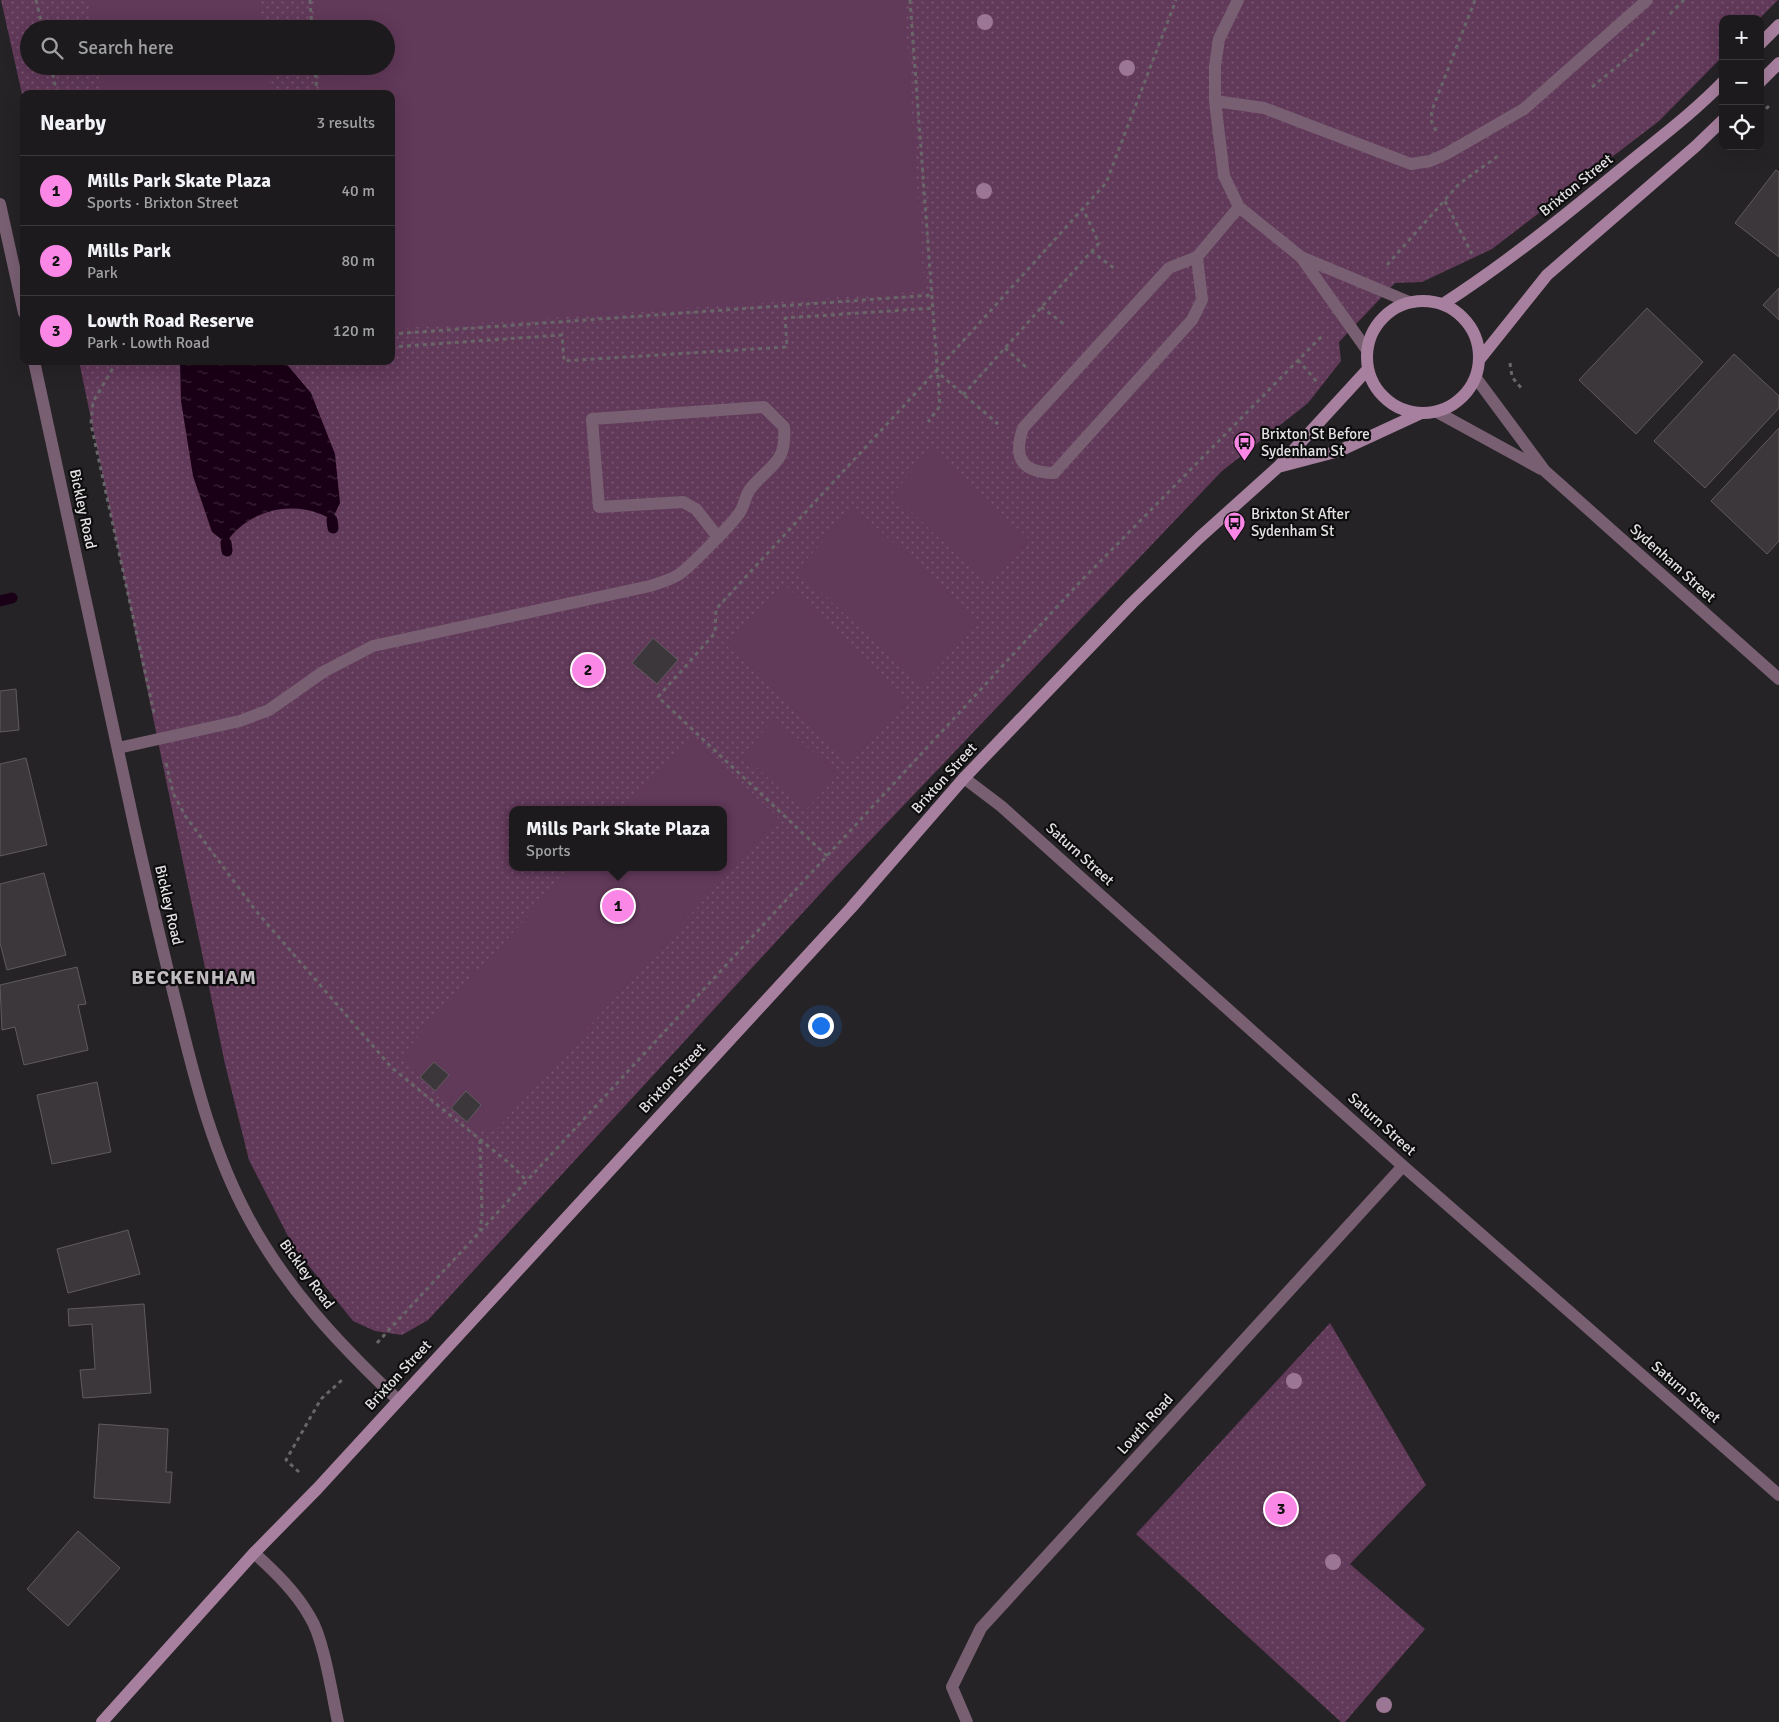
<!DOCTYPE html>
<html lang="en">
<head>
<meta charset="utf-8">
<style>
  body { margin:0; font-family:Signika,sans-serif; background:#292729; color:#f1f3f6 }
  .controls { position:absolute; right:15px; top:15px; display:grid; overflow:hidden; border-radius:10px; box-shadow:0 5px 20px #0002 }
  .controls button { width:45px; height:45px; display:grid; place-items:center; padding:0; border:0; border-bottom:1px solid #3a383b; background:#1c1a1c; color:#f1f3f6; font:25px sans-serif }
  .you { position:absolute; left:820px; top:1025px; width:18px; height:18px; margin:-12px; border:4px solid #fff; border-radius:50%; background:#1a73e8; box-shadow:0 0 0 8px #1a73e833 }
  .badge { display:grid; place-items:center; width:32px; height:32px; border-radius:50%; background:#fa87e6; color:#111; font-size:16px; font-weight:700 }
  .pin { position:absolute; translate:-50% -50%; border:2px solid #fff; box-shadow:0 1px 5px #0006 }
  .popup { position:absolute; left:509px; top:806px; width:218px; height:65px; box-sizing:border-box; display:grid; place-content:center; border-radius:10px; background:#1c1a1c; filter:drop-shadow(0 1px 4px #0005); font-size:16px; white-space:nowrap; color:#a0a1a3 }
  .popup b { font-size:19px; color:#f1f3f6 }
  .popup::after { content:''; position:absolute; left:50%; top:100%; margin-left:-10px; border:10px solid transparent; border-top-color:#1c1a1c }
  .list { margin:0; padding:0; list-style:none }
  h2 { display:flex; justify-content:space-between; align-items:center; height:65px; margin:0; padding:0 20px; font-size:21px }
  h2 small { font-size:16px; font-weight:400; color:#a0a1a3 }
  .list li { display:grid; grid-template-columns:32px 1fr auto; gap:15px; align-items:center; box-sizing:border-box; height:70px; padding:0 20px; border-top:1px solid #3a383b }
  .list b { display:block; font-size:19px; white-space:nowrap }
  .list p { margin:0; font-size:16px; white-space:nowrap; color:#a0a1a3 }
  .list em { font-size:16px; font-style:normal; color:#a0a1a3 }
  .icon { flex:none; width:28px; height:28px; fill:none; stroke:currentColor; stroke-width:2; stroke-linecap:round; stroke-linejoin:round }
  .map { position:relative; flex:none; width:1779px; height:1722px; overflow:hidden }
  .search { position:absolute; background:#1c1a1c; box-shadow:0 5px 20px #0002; left:20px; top:20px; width:375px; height:55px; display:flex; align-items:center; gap:12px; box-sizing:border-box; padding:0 18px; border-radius:28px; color:#a0a1a3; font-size:19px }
  .panel { position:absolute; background:#1c1a1c; box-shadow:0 5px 20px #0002; left:20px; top:90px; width:375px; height:275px; border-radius:10px }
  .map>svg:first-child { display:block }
  .park { fill:url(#park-dots); fill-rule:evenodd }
  .pitch { fill:#613959 }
  .water { fill:url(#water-ripples) }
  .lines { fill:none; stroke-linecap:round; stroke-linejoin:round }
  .stream { stroke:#1a0016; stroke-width:11 }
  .building { fill:#3b373a; stroke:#5f5b5e }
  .path { stroke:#686668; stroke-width:3; stroke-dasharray:4 4; stroke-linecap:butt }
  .service { stroke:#785f72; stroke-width:12 }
  .minor { stroke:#785f72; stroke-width:12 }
  .secondary { stroke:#a7809f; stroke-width:12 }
  .tree { fill:#9c7795 }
  .labels { text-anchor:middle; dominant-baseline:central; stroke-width:4.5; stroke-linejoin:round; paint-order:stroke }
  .street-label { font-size:15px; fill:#e3e1e3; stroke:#0e0d0e }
  .poi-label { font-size:15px; fill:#e3e1e3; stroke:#0e0d0e; text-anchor:start }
  .district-label { font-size:20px; font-weight:bold; letter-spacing:1px; fill:#c0bcbf; stroke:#0e0d0e }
</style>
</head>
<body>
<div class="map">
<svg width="1779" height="1722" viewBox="0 0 1779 1722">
  <defs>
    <pattern id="park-dots" width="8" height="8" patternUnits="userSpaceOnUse" patternTransform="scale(1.25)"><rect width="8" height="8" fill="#613959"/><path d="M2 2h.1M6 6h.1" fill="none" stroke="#785571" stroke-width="1.8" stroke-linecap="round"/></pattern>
    <pattern id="water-ripples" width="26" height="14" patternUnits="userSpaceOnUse" patternTransform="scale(1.25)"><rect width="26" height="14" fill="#1a0016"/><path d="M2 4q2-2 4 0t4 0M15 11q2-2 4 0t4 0" fill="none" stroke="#3b2538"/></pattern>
  </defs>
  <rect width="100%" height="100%" fill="#262326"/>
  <path class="park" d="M1,0H1778L1759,19H1723V56L1659,121L1492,249L1422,282L1395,283L1339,342L1341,361L1308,403L1222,471L843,869L428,1320L402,1335L375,1331L353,1321L293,1246L249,1160L225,1064L79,361H391V94H24V103ZM29,29H386V66H29ZM513,810H723V867H513Z
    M1330,1323L1426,1485L1350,1564L1425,1629L1345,1722H1341L1136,1534Z"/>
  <path class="pitch" d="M89,0H259L263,29H93Z
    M315,0H904L924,291L391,329V94H322L320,66H386V29H317Z
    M99,66H268L271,88L231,94H103Z
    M932,450L1029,539L989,585L892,494Z
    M854,507L979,621L922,685L797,570Z
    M784,584L909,700L851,762L727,646Z
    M775,718L838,775L805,811L743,755Z
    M693,737L778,818L494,1132L474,1128L400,1057L472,977L468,973L472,968L477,972L573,867H723V810H625Z"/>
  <path class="water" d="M180,361H284L311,393L335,454L340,503L332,520C297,498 248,509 226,543L212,532L193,476L181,401Z"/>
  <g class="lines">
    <path class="stream" d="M332,520L333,528
      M226,543L227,551
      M0,601L12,598"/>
  </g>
  <path class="building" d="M1776,170L1779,172V257L1735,223Z
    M1779,288V320L1763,305Z
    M1647,308L1703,362L1636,434L1579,380Z
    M1734,354L1779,396V408L1705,488L1654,441Z
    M1779,428V541L1767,554L1711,501Z
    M653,638L678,660L657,684L632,663Z
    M16,689L19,730L0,732V691Z
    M26,758L47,845L0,856V764Z
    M44,873L66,955L7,970L0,943V884Z
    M77,967L86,1004L78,1005L88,1050L24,1065L15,1027L2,1030L0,985Z
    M434,1062L449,1075L435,1091L420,1077Z
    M97,1082L111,1152L52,1164L37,1095Z
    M466,1091L481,1105L467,1122L451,1108Z
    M128,1230L140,1274L68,1293L57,1249Z
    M144,1304L151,1393L83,1398L80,1370L95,1369L92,1324L69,1326L68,1309Z
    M99,1424L168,1429L166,1472H172L170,1503L94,1498Z
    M78,1531L120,1568L68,1626L27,1589Z"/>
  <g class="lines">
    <path class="path" d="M36,0L43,29
      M310,0L312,29
      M910,0L940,406L928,422
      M1670,14L1684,0
      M51,66L57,94
      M315,66L317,94
      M1592,87L1637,50L1658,28
      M1760,114L1769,106
      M1436,131L1431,120L1432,110L1475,0
      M1445,201L1472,254
      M1091,251L1115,269
      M1387,265L1459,184L1498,156
      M1041,307L1064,324
      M391,334L933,295
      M391,347L562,335L564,361L787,347L785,318L934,308
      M1005,348L1026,367
      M1298,360L1317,382
      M112,361L113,368L93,402L91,424L154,713
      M1510,363L1512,377L1522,389
      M936,371L1106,183L1176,0
      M963,395L1099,243L1083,209
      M166,763L173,793L186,817L256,911L392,1068L509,1163L527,1181
      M827,856L658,697L715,633L716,609L936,371L998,424
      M480,1140L482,1214L480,1231
      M377,1343L1080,582L1324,334
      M299,1472L286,1460L321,1399L342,1380"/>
    <path class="service" d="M1238,0L1219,39L1215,66V101L1224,176L1239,207
      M1215,101L1264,108L1411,164L1430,161L1446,154L1524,109L1647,0
      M1197,257L1202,300L1192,320L1054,473C1021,472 1013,458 1023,428L1169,268L1197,257L1239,207L1301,257L1367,350
      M1301,257L1409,302
      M118,748L240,721L269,710L323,672L373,646L650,586C659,583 670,580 678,575C688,569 735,521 740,512C745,504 745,495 751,488C771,464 787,463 784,427L764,407L592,419L599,507L683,502L696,509L717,536"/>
    <path class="minor" d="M0,204L24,313
      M34,361C68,517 102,673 135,829C149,891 163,953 179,1015C196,1085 214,1154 248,1217C286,1288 339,1344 397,1399
      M1476,378L1545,471L1779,679
      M1437,412L1541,469
      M964,778L1001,806L1403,1166L1779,1495
      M254,1553C275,1572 296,1592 310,1617C324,1639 332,1695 338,1722
      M967,1722L952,1687L981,1628L1403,1166"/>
    <path class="secondary" d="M1760,44L1779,25
      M1760,82L1779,63
      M1367 357a56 56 0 1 1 112 0a56 56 0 1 1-112 0Z
      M1443,304C1505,264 1562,218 1619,171C1654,142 1691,115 1723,82
      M1479,360L1547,275L1696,146L1723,120
      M1278,467L1339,451L1419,414
      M102,1722L254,1553L317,1489L851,908L964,778L1132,603L1199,538L1278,467L1368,369"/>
  </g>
  <g class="tree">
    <circle cx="985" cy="22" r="8"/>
    <circle cx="1127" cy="68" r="8"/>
    <circle cx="984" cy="191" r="8"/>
    <circle cx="1294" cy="1381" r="8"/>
    <circle cx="1333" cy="1562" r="8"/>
    <circle cx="1384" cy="1705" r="8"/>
  </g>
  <defs>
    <symbol id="bus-pin" viewBox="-11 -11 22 30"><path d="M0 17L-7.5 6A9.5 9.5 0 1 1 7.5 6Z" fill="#fa87e6" stroke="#0e0d0e"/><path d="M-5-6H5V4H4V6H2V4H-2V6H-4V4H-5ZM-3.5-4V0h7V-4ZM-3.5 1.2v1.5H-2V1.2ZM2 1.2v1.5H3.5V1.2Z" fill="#111"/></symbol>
  </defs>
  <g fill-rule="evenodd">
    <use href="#bus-pin" x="1232" y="430" width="25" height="34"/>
    <use href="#bus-pin" x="1222" y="510" width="25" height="34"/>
  </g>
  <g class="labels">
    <g class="street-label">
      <text transform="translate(1576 185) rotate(-39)">Brixton Street</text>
      <text transform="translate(83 509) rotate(78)">Bickley Road</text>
      <text transform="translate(1673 563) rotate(42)">Sydenham Street</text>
      <text transform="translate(944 778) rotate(-48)">Brixton Street</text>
      <text transform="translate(1080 854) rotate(42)">Saturn Street</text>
      <text transform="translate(169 905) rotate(77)">Bickley Road</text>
      <text transform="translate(672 1078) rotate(-47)">Brixton Street</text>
      <text transform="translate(1382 1124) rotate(42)">Saturn Street</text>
      <text transform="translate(307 1274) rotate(54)">Bickley Road</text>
      <text transform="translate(398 1375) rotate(-47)">Brixton Street</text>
      <text transform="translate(1686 1392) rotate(41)">Saturn Street</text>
      <text transform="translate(1145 1424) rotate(-48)">Lowth Road</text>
    </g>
    <g class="poi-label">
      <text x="1261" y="434">Brixton St Before<tspan x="1261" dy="17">Sydenham St</tspan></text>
      <text x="1251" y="514">Brixton St After<tspan x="1251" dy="17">Sydenham St</tspan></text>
    </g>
    <g class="district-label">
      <text x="194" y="977">BECKENHAM</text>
    </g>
  </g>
</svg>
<div class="controls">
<button>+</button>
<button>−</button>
<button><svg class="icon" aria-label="locate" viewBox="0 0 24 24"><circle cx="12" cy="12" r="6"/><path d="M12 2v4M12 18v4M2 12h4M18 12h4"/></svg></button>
</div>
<div class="you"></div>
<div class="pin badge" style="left:618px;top:906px">1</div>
<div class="popup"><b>Mills Park Skate Plaza</b>Sports</div>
<div class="pin badge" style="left:588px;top:670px">2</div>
<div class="pin badge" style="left:1281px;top:1509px">3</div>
<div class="search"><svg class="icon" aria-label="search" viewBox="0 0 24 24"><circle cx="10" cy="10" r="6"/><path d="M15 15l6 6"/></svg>Search here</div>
<section class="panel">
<h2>Nearby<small>3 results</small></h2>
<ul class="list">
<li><span class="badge">1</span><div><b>Mills Park Skate Plaza</b><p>Sports · Brixton Street</p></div><em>40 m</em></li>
<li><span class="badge">2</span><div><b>Mills Park</b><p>Park</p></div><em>80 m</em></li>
<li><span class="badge">3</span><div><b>Lowth Road Reserve</b><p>Park · Lowth Road</p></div><em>120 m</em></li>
</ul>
</section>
</div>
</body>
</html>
